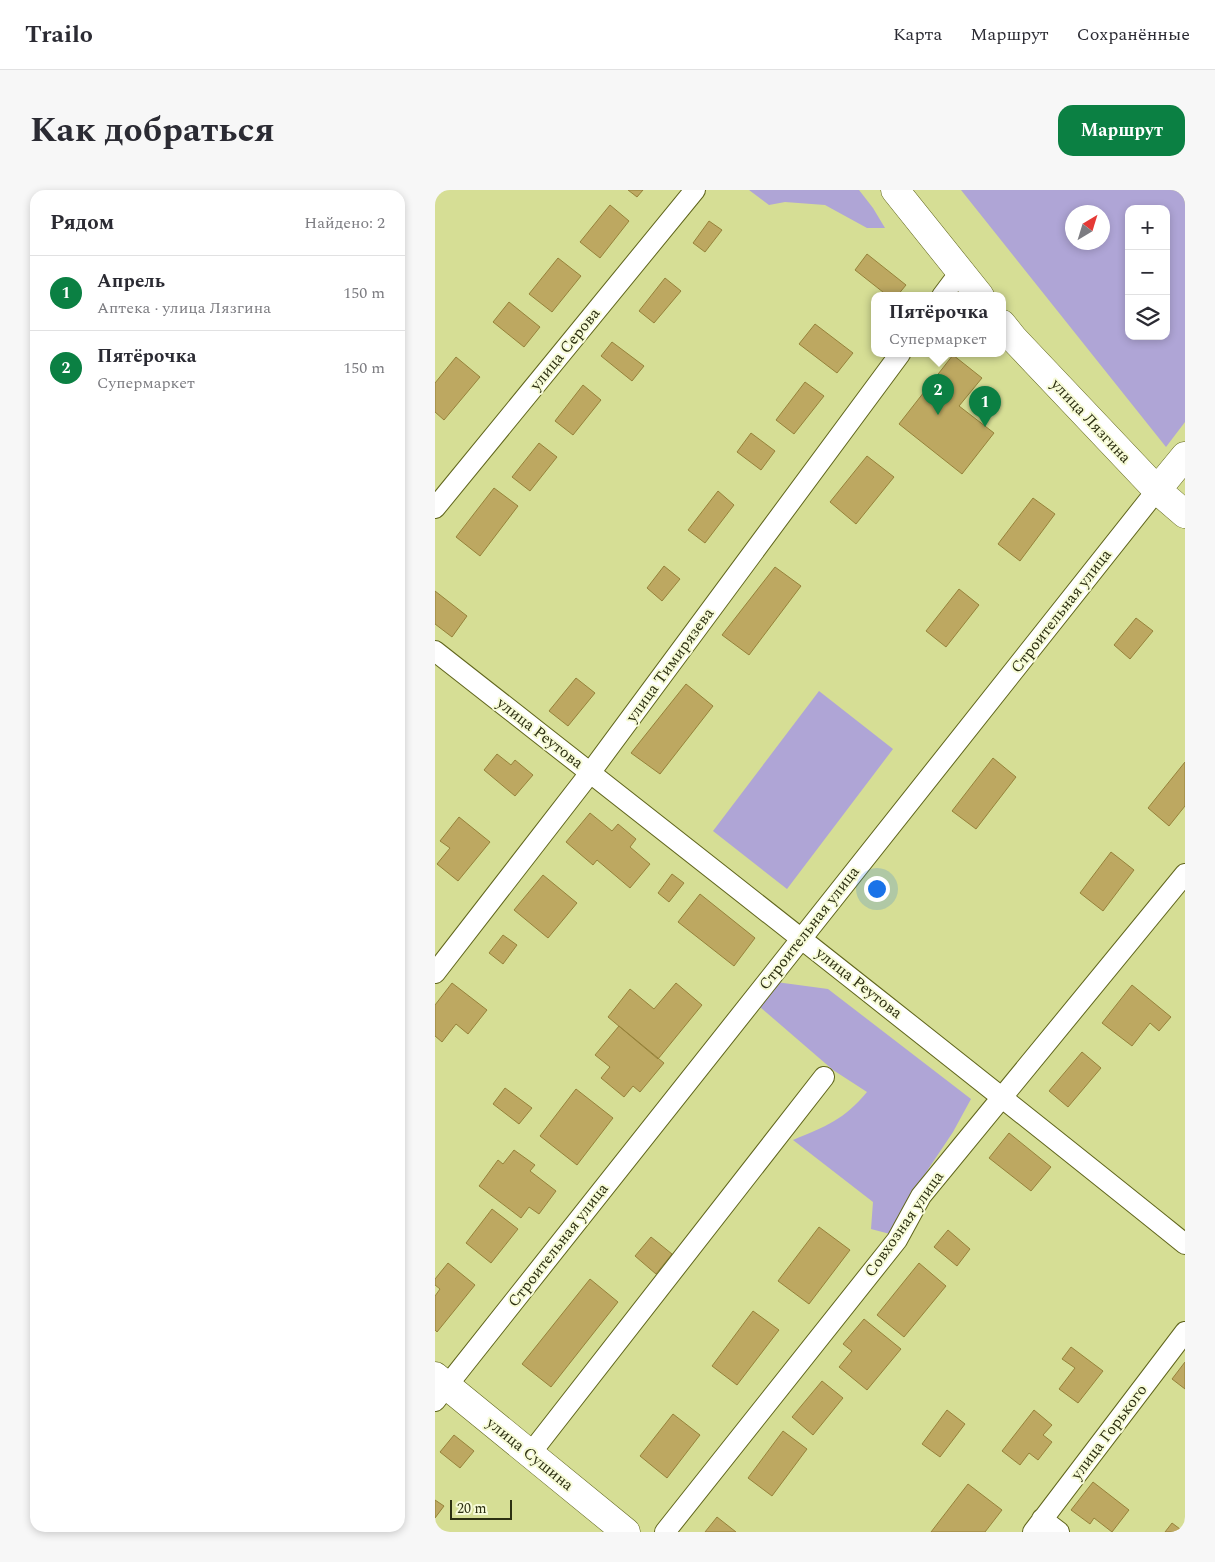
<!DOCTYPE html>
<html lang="ru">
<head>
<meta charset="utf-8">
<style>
  body { margin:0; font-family:Spectral,serif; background:#f7f7f7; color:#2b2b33 }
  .controls { position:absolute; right:15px; top:15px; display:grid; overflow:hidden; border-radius:10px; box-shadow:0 2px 8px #0003 }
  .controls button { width:45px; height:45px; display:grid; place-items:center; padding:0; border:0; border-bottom:1px solid #e1e1e2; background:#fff; color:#2b2b33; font:25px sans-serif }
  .compass { position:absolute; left:630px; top:15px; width:45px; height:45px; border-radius:50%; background:#fff; box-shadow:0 2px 8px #0003; rotate:38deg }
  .scale { position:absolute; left:15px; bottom:12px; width:62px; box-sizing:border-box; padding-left:5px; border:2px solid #2d3012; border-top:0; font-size:14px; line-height:18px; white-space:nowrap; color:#2d3012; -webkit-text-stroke:4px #f7fbd7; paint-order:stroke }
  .you { position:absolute; left:441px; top:698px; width:18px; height:18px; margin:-12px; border:4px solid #fff; border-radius:50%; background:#1a73e8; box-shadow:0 0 0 8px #1a73e833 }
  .badge { display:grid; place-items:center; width:32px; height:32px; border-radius:50%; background:#0b8043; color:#fff; font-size:16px; font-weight:700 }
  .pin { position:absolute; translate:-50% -41px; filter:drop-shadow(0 1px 2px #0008) }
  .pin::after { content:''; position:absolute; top:26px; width:18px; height:15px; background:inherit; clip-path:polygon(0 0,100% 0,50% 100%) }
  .popup { position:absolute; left:436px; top:102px; width:135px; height:65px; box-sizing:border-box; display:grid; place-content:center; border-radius:10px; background:#fff; filter:drop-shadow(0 1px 4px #0005); font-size:16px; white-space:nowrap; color:#7c7c81 }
  .popup b { font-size:19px; color:#2b2b33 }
  .popup::after { content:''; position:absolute; left:50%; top:100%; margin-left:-10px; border:10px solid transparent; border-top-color:#fff }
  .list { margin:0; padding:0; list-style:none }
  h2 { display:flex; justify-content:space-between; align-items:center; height:65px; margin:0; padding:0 20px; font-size:21px }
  h2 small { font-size:16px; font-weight:400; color:#7c7c81 }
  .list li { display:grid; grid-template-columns:32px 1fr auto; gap:15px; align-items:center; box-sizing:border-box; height:75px; padding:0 20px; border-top:1px solid #e1e1e2 }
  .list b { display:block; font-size:19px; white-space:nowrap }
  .list p { margin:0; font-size:16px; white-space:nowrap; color:#7c7c81 }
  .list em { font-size:16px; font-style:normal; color:#7c7c81 }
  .icon { flex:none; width:28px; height:28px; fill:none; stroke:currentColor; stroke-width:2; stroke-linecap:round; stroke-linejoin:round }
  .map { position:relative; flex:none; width:750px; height:1342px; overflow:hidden; border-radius:15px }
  header { display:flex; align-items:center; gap:30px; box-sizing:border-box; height:70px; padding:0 25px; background:#fff; border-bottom:1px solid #e1e1e2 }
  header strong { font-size:24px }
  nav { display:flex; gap:28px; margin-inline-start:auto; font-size:18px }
  .intro { display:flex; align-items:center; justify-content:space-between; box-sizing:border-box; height:120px; padding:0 30px }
  h1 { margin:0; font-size:35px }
  .button { padding:12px 22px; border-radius:15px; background:#0b8043; color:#fff; font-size:18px; font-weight:700 }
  main { display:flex; gap:30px; padding:0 30px }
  aside { flex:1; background:#fff; border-radius:15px; box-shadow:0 2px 8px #0003 }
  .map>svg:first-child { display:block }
  .green { fill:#afa5d6; fill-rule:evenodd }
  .building { fill:#bda861; stroke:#96823a }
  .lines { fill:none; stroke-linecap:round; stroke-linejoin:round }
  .street-casing { stroke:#60651c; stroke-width:22 }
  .secondary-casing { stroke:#60651c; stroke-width:29 }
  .street { stroke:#fff; stroke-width:20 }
  .secondary { stroke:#fff; stroke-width:28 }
  .labels { text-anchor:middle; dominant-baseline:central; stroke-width:4; stroke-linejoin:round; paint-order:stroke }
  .street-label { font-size:16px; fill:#2d3012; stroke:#f7fbd7 }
</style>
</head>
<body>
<header>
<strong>Trailo</strong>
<nav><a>Карта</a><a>Маршрут</a><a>Сохранённые</a></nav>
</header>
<div class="intro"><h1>Как добраться</h1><a class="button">Маршрут</a></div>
<main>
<aside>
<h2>Рядом<small>Найдено: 2</small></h2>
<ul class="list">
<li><span class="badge">1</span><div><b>Апрель</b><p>Аптека · улица Лязгина</p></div><em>150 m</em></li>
<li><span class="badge">2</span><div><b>Пятёрочка</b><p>Супермаркет</p></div><em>150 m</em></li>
</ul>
</aside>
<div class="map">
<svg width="750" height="1342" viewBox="0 0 750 1342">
  <rect width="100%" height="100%" fill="#d6de95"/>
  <path class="green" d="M314,0H424L438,18L450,38H432L390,15L350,12L334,15Z
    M526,0H750V232L731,257ZM694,19H731V146H694ZM668,22V52H638V22Z
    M384,501L458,559L352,699L278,641Z
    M341,792L393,799L536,909L518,942L478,1002L455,1044L436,1039L438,1012L358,950C390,937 410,929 432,902L398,880L325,817Z"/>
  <path class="building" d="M193,0H208L202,7Z
    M175,15L194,31L165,68L145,52Z
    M274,31L287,40L270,62L258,53Z
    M432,64L471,95L462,106H453L420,80Z
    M123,68L146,86L117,122L94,104Z
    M230,88L246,101L219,133L204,121Z
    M74,112L105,137L89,157L58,132Z
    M380,134L418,163L402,183L364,154Z
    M177,152L209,176L197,191L166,166Z
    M518,165L547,188L524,216L559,243L527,284L464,234Z
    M21,167L45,187L9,230L0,222V193Z
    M370,192L389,206L359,244L341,230Z
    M148,195L166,210L138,245L120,231Z
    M316,243L340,261L326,280L302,262Z
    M104,253L122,267L95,301L77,287Z
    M432,266L459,287L421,334L395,312Z
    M59,298L83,316L45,366L21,347Z
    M283,301L299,315L270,353L253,340Z
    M598,308L620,324L585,371L563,354Z
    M229,376L245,389L227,411L212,398Z
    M340,377L366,396L314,465L287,445Z
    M524,399L544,415L511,457L491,441Z
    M0,401L32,426L17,447L0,434Z
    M701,428L718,441L695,469L679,455Z
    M141,488L160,503L133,536L114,521Z
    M251,494L278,516L225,584L196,563Z
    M62,564L76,575L80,570L98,585L80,606L49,580Z
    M558,568L581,587L541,639L517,621Z
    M750,572V616L734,636L713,618Z
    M155,623L177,641L183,634L201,649L195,657L215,674L195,698L162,670L158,675L131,652Z
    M24,627L55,652L23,691L2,674L15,658L5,651Z
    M676,662L699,680L668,721L645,703Z
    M237,684L249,693L234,712L223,703Z
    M108,685L142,713L113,748L79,720Z
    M265,704L320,748L299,776L243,732Z
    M68,745L82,755L68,774L54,763Z
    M17,793L52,820L33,844L21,834L7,852L0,846V815Z
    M241,793L267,815L223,869L173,827L195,799L219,819Z
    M697,795L736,827L724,841L715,833L697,856L667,833Z
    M184,836L229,873L205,902L198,896L189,907L166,888L175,877L160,865Z
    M647,862L666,878L633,917L614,901Z
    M70,898L97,918L84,934L58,914Z
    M141,899L178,928L142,975L105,946Z
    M574,943L616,977L596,1001L554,968Z
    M79,960L100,975L95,981L121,1001L104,1024L94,1017L86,1028L44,996L63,970L68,974Z
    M57,1019L83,1039L56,1073L31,1053Z
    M384,1037L415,1060L374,1114L343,1091Z
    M513,1040L535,1059L522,1076L499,1057Z
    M216,1047L237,1064L221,1084L200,1066Z
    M13,1073L40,1095L2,1142L0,1140V1106L5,1099L0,1095V1089Z
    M484,1073L511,1096L469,1147L442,1125Z
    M155,1089L183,1112L116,1197L87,1174Z
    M318,1121L344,1140L302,1195L277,1176Z
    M429,1129L466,1159L432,1200L404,1177L417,1161L408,1154Z
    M636,1157L668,1181L643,1213L624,1199L640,1178L627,1169Z
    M750,1172V1199L737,1189Z
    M387,1191L408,1208L378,1245L357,1227Z
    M512,1220L530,1234L505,1267L487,1254Z
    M599,1220L617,1235L608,1245L617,1252L603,1270L594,1263L585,1275L567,1261Z
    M238,1224L265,1245L232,1288L205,1266Z
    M348,1241L372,1259L337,1306L313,1288Z
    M19,1245L39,1261L25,1278L5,1262Z
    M658,1292L694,1320L677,1342L659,1328L655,1334L636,1320Z
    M533,1294L567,1320L550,1342H496Z
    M0,1310L9,1316L0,1328Z
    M282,1327L301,1342H270Z
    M737,1333L749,1342H730Z"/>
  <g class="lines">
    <defs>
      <path id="street" d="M507,106L525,82
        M0,318L260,0
        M0,461C251,658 502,854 750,1054
        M0,783L155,583L465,164
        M0,1211L722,300
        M95,1264L389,887
        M607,1329L624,1342
        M230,1342L462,1050L486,1006L750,684
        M598,1342L750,1142"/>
      <path id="secondary" d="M460,0L545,106
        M567,134L579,149L722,300L750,324
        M722,300L750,266
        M0,1186L191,1342"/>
    </defs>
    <use href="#street" class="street-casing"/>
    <use href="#secondary" class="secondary-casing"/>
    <use href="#street" class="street"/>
    <use href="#secondary" class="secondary"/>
  </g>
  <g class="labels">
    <g class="street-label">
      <text transform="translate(130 159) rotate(-51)">улица Серова</text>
      <text transform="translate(656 231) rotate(47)">улица Лязгина</text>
      <text transform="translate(626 421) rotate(-52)">Строительная улица</text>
      <text transform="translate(235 475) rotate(-54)">улица Тимирязева</text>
      <text transform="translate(105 543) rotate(38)">улица Реутова</text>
      <text transform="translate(374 738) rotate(-52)">Строительная улица</text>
      <text transform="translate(424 793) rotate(38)">улица Реутова</text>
      <text transform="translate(469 1034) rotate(-55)">Совхозная улица</text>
      <text transform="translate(123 1055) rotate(-52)">Строительная улица</text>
      <text transform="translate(674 1242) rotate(-53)">улица Горького</text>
      <text transform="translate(95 1264) rotate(39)">улица Сушина</text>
    </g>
  </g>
</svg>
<div class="controls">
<button>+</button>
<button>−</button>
<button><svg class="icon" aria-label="layers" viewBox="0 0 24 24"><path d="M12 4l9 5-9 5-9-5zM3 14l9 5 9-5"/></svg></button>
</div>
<svg class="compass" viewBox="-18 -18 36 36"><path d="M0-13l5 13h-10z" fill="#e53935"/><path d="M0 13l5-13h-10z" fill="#7c7c81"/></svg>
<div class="scale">20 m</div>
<div class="you"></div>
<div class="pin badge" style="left:550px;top:237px">1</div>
<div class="pin badge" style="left:503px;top:225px">2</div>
<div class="popup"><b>Пятёрочка</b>Супермаркет</div>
</div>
</main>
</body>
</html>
